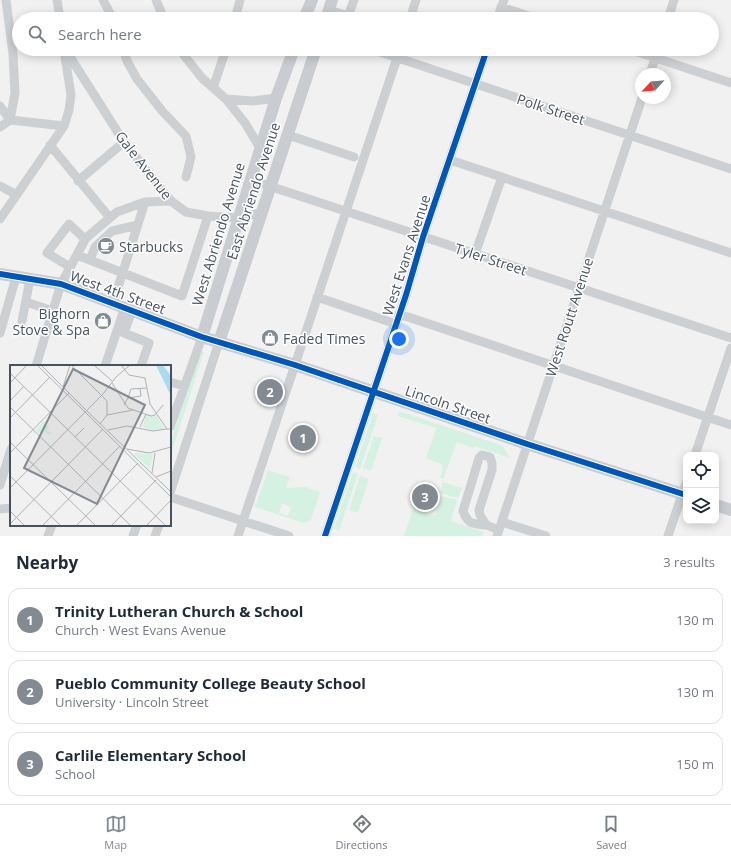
<!DOCTYPE html>
<html lang="en">
<head>
<meta charset="utf-8">
<style>
  body { margin:0; font-family:"Open Sans",sans-serif; background:#f6f6f7; color:#1f2937 }
  .controls { position:absolute; right:12px; bottom:12px; display:grid; overflow:hidden; border-radius:8px; box-shadow:0 2px 10px #0003 }
  .controls button { width:36px; height:36px; display:grid; place-items:center; padding:0; border:0; border-bottom:1px solid #e0e1e3; background:#fff; color:#1f2937; font:20px sans-serif }
  .compass { position:absolute; left:635px; top:68px; width:36px; height:36px; border-radius:50%; background:#fff; box-shadow:0 2px 10px #0003; rotate:244deg }
  .you { position:absolute; left:399px; top:339px; width:14px; height:14px; margin:-10px; border:3px solid #fff; border-radius:50%; background:#1a73e8; box-shadow:0 0 0 6px #1a73e833 }
  .badge { display:grid; place-items:center; width:26px; height:26px; border-radius:50%; background:#838a92; color:#fff; font-size:13px; font-weight:700 }
  .pin { position:absolute; translate:-50% -50%; border:2px solid #fff; box-shadow:0 1px 4px #0006 }
  .list { margin:0; padding:0; list-style:none }
  h2 { display:flex; justify-content:space-between; align-items:center; height:52px; margin:0; padding:0 16px; font-size:17px }
  h2 small { font-size:13px; font-weight:400; color:#747a83 }
  .list li { display:grid; grid-template-columns:26px 1fr auto; gap:12px; align-items:center; box-sizing:border-box; height:64px; margin:0 8px 8px; padding:0 8px; border:1px solid #e0e1e3; border-radius:12px }
  .list b { display:block; font-size:15px; white-space:nowrap }
  .list p { margin:0; font-size:13px; white-space:nowrap; color:#747a83 }
  .list em { font-size:13px; font-style:normal; color:#747a83 }
  .icon { flex:none; width:22px; height:22px; fill:none; stroke:currentColor; stroke-width:2; stroke-linecap:round; stroke-linejoin:round }
  .map { position:relative; flex:none; width:731px; height:536px; overflow:hidden }
  .search { position:absolute; background:#fff; box-shadow:0 2px 10px #0003; left:12px; right:12px; top:12px; height:44px; display:flex; align-items:center; gap:10px; box-sizing:border-box; padding:0 14px; border-radius:22px; color:#747a83; font-size:15px }
  .sheet { height:268px; background:#fff }
  nav { display:flex; justify-content:space-around; align-items:center; box-sizing:border-box; height:56px; border-top:1px solid #e0e1e3; background:#fff; font-size:11px; color:#747a83 }
  nav a { display:grid; justify-items:center; gap:2px }
  nav .on { color:#838a92 }
  .map>svg:first-child { display:block }
  .green { fill:#d5f1e2; fill-rule:evenodd }
  .lines { fill:none; stroke-linecap:round; stroke-linejoin:round }
  .minor { stroke:#cdd0d2; stroke-width:9 }
  .major { stroke:#c9ccd0; stroke-width:12 }
  .cycleway-casing { stroke:#fff; stroke-width:8 }
  .cycleway { stroke:#0057b8; stroke-width:6 }
  .labels { text-anchor:middle; dominant-baseline:central; stroke-width:3; stroke-linejoin:round; paint-order:stroke }
  .street-label { font-size:14px; fill:#47525f; stroke:#fff }
  .poi-label { font-size:14px; fill:#47525f; stroke:#fff; text-anchor:start }
  .inset-road { fill:none; stroke:#aeb1b7; stroke-width:1 }
  .view { fill:#838a92; fill-opacity:0.15; stroke:#838a92; stroke-width:2 }
  .inset-edge { fill:none; stroke:#47525f; stroke-width:2 }
</style>
</head>
<body>
<div class="map">
<svg width="731" height="536" viewBox="0 0 731 536">
  <rect width="100%" height="100%" fill="#f2f1f1"/>
  <path class="green" d="M200,351L204,352L173,448L170,468V443Z
    M399,411L503,446L510,458L474,446L473,448L457,442L443,479L440,478L443,469L441,464L426,458L436,428L398,416Z
    M373,413L378,415L360,469L355,467Z
    M374,436L382,438L371,471L363,468Z
    M268,470L290,477L286,488L305,487L320,492L311,520L304,523L255,507ZM282,503L291,507L288,516L279,513Z
    M353,472L358,473L339,531L334,529Z
    M360,476L369,479L358,513L349,510Z
    M443,482L462,488L458,498L440,493Z
    M442,496L457,500L451,521L484,532L482,536H404L414,506L423,509V512L435,516Z"/>
  <g class="lines">
    <path class="minor" d="M57,0L60,19
      M103,0L113,19
      M156,0L164,19
      M501,7L538,19
      M329,10L348,16
      M235,19L240,0
      M350,19L348,16L354,0
      M410,19L416,0
      M497,19L504,0
      M668,19L674,0
      M65,49L124,142L171,201L186,212L208,216L239,218L262,212
      M123,49L127,61L137,79L163,112L186,136L191,157L186,177
      M179,49L202,78L226,99L245,123L260,148
      M371,49L731,169
      M629,49L731,83
      M650,74L658,49
      M213,88L226,49
      M226,99L253,101L276,98
      M0,106L10,120L64,126
      M0,127L10,120L15,93L13,54L6,0
      M288,135L354,157
      M50,145L110,218
      M450,160L731,253
      M251,180L731,338
      M78,181L124,142
      M0,186L17,195
      M0,219L64,126L69,110L71,95L64,50
      M475,254L502,177
      M77,255L182,296L208,216
      M90,260L95,247L112,231L138,225
      M70,267L47,253L69,224L85,239
      M317,297L396,324
      M26,302L53,311
      M113,303L145,202
      M132,310L124,333L149,343L141,366
      M399,314L731,425
      M22,321L30,279
      M0,333L16,277
      M36,366L61,284L86,238L117,212L145,202L171,201
      M105,366L125,307
      M170,382L184,386
      M170,427L202,337
      M695,455L731,348
      M0,485L11,449
      M170,493L219,342
      M170,497L289,536
      M0,509L11,508
      M502,522L546,536
      M486,525L480,515L479,510L492,470V463L490,457L482,455L479,458L463,511C468,525 474,524 486,525C490,526 495,529 499,530
      M48,536L52,525
      M133,536L137,525
      M155,536L159,525
      M238,536L400,49
      M325,536L406,295L423,237L487,49
      M497,536L642,98
      M668,536L686,483"/>
    <path class="major" d="M304,19L312,0
      M326,19L332,0
      M0,274L61,284L202,337L295,365L527,444L686,495
      M202,337L276,98L294,49
      M219,342L316,49
      M716,505L731,510"/>
    <defs>
      <path id="cycleway" d="M0,274L61,284L202,337L295,365L527,444L686,495
        M325,536L406,295L423,237L487,49"/>
    </defs>
    <use href="#cycleway" class="cycleway-casing"/>
    <use href="#cycleway" class="cycleway"/>
  </g>
  <defs>
    <symbol id="cafe-disc" viewBox="-11 -11 22 22"><circle r="9.5" fill="#838a92" stroke="#fff"/><path d="M-5.5-4.5H6V0H3Q3 3.5 0 3.5H-2.5Q-5.5 3.5-5.5 0ZM3-3.2v2h1.7v-2ZM-6 4.5H4V6H-6Z" fill="#fff"/></symbol>
    <symbol id="shop-disc" viewBox="-11 -11 22 22"><circle r="9.5" fill="#838a92" stroke="#fff"/><path d="M-5-2.5h2.3a2.7 3.5 0 0 1 5.4 0H5L5.5 6h-11ZM-1.5-2.5h3a1.5 2.3 0 0 0-3 0Z" fill="#fff"/></symbol>
  </defs>
  <g fill-rule="evenodd">
    <use href="#cafe-disc" x="96" y="236" width="20" height="20"/>
    <use href="#shop-disc" x="93" y="311" width="20" height="20"/>
    <use href="#shop-disc" x="260" y="328" width="20" height="20"/>
  </g>
  <g class="labels">
    <g class="street-label">
      <text transform="translate(551 109) rotate(18)">Polk Street</text>
      <text transform="translate(144 165) rotate(52)">Gale Avenue</text>
      <text transform="translate(253 191) rotate(-72)">East Abriendo Avenue</text>
      <text transform="translate(218 234) rotate(-73)">West Abriendo Avenue</text>
      <text transform="translate(406 255) rotate(-72)">West Evans Avenue</text>
      <text transform="translate(491 259) rotate(18)">Tyler Street</text>
      <text transform="translate(118 292) rotate(20)">West 4th Street</text>
      <text transform="translate(569 317) rotate(-72)">West Routt Avenue</text>
      <text transform="translate(448 404) rotate(19)">Lincoln Street</text>
    </g>
    <g class="poi-label">
      <text x="119" y="246">Starbucks</text>
      <text x="90" y="313" text-anchor="end">Bighorn<tspan x="90" dy="16">Stove &amp; Spa</tspan></text>
      <text x="283" y="338">Faded Times</text>
    </g>
  </g>
  <g transform="translate(10 365)">
    <rect width="161" height="161" fill="#f2f1f1"/>
    <path d="M136,50L147,51L154,64L143,65L133,62ZM33,56L39,62L37,65L41,68L39,70L35,66L31,70L26,65ZM123,88L143,89L140,104L124,89Z" fill="#d5f1e2"/>
    <path d="M146,0H153L161,11V31Z" fill="#a8dbf0"/>
    <path class="inset-road" d="M27,0L75,47M31,0L76,45M61,0L97,36V50M84,0L102,16M111,0L119,10L135,13L140,39L157,64H161M0,8L156,161M0,18L17,0M102,18L118,43L141,51L145,50L153,40M53,22L60,0M118,33L121,24L137,23M0,36L14,21M114,40L118,33L131,31L130,24M0,42L121,161M76,45L161,127M75,47L161,132M0,53L40,12M90,59L97,50L123,45M130,62L136,49M98,65L117,61L143,66L157,64M65,72L74,63M0,77L86,161M117,84L139,88L161,82M0,88L59,28M142,108L145,88M0,111L51,161M146,112L161,106M0,123L93,29L106,12L120,0M0,146L15,161M0,159L93,64M32,161L110,81M66,161L128,98M101,161L146,115M136,161L161,135"/>
    <path class="view" d="M63,4L135,40L87,139L14,103Z"/>
    <rect width="161" height="161" class="inset-edge"/>
  </g>
</svg>
<div class="controls">
<button><svg class="icon" aria-label="locate" viewBox="0 0 24 24"><circle cx="12" cy="12" r="6"/><path d="M12 2v4M12 18v4M2 12h4M18 12h4"/></svg></button>
<button><svg class="icon" aria-label="layers" viewBox="0 0 24 24"><path d="M12 4l9 5-9 5-9-5zM3 14l9 5 9-5"/></svg></button>
</div>
<svg class="compass" viewBox="-18 -18 36 36"><path d="M0-13l5 13h-10z" fill="#e53935"/><path d="M0 13l5-13h-10z" fill="#747a83"/></svg>
<div class="you"></div>
<div class="pin badge" style="left:303px;top:438px">1</div>
<div class="pin badge" style="left:270px;top:392px">2</div>
<div class="pin badge" style="left:425px;top:497px">3</div>
<div class="search"><svg class="icon" aria-label="search" viewBox="0 0 24 24"><circle cx="10" cy="10" r="6"/><path d="M15 15l6 6"/></svg>Search here</div>
</div>
<section class="sheet">
<h2>Nearby<small>3 results</small></h2>
<ul class="list">
<li><span class="badge">1</span><div><b>Trinity Lutheran Church &amp; School</b><p>Church · West Evans Avenue</p></div><em>130 m</em></li>
<li><span class="badge">2</span><div><b>Pueblo Community College Beauty School</b><p>University · Lincoln Street</p></div><em>130 m</em></li>
<li><span class="badge">3</span><div><b>Carlile Elementary School</b><p>School</p></div><em>150 m</em></li>
</ul>
</section>
<nav>
<a class="on"><svg class="icon" aria-label="map" viewBox="0 0 24 24"><path d="M3 6l6-2 6 2 6-2v14l-6 2-6-2-6 2zM9 4v14M15 6v14"/></svg>Map</a>
<a><svg class="icon" aria-label="directions" viewBox="0 0 24 24"><path d="M12 3l9 9-9 9-9-9zM9 14v-3h6M13 9l2 2-2 2"/></svg>Directions</a>
<a><svg class="icon" aria-label="saved" viewBox="0 0 24 24"><path d="M7 4h10v16l-5-4-5 4z"/></svg>Saved</a>
</nav>
</body>
</html>
